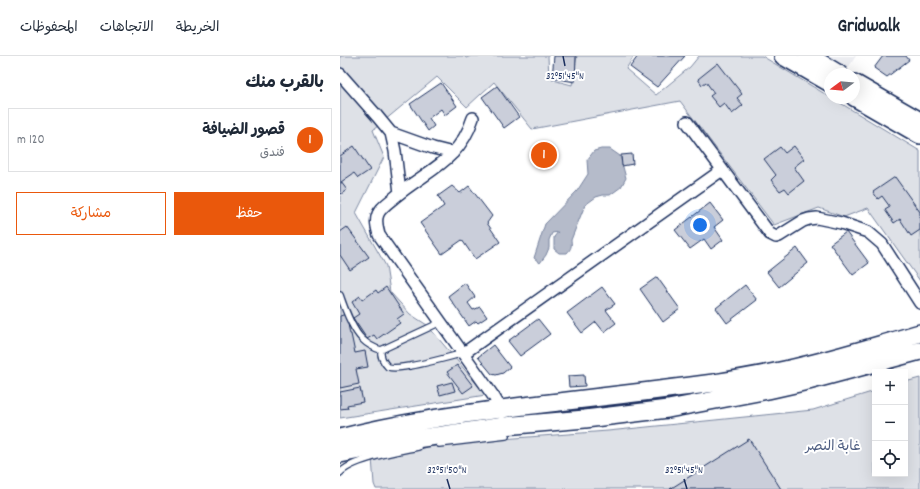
<!DOCTYPE html>
<html lang="ar">
<head>
<meta charset="utf-8">
<style>
  body { margin:0; font-family:Dekko,"Playpen Sans Arabic",sans-serif; background:#f2f2f3; color:#1f2937; direction:rtl }
  .controls { position:absolute; right:12px; bottom:12px; display:grid; overflow:hidden; border-radius:0px; box-shadow:0 4px 16px #0002 }
  .controls button { width:36px; height:36px; display:grid; place-items:center; padding:0; border:0; border-bottom:1px solid #e0e1e3; background:#fff; color:#1f2937; font:20px sans-serif }
  .compass { position:absolute; left:484px; top:12px; width:36px; height:36px; border-radius:50%; background:#fff; box-shadow:0 4px 16px #0002; rotate:254deg }
  .you { position:absolute; left:360px; top:169px; width:14px; height:14px; margin:-10px; border:3px solid #fff; border-radius:50%; background:#1a73e8; box-shadow:0 0 0 6px #1a73e833 }
  .badge { display:grid; place-items:center; width:26px; height:26px; border-radius:50%; background:#ea580c; color:#fff; font-size:13px; font-weight:700 }
  .pin { position:absolute; translate:-50% -50%; border:2px solid #fff; box-shadow:0 1px 4px #0006 }
  .list { margin:0; padding:0; list-style:none }
  h2 { display:flex; justify-content:space-between; align-items:center; height:52px; margin:0; padding:0 16px; font-size:17px }
  h2 small { font-size:13px; font-weight:400; color:#747a83 }
  .list li { display:grid; grid-template-columns:26px 1fr auto; gap:12px; align-items:center; box-sizing:border-box; height:64px; margin:0 8px 8px; padding:0 8px; border:1px solid #e0e1e3; border-radius:0px }
  .list b { display:block; font-size:15px; white-space:nowrap }
  .list p { margin:0; font-size:13px; white-space:nowrap; color:#747a83 }
  .list em { font-size:13px; font-style:normal; color:#747a83 }
  .actions { display:flex; gap:8px; padding:12px 16px }
  .actions a { flex:1; padding:9px 0; border:1px solid #ea580c; border-radius:0px; text-align:center; font-size:14px; color:#ea580c }
  .actions .main { background:#ea580c; color:#fff }
  .icon { flex:none; width:22px; height:22px; fill:none; stroke:currentColor; stroke-width:2; stroke-linecap:round; stroke-linejoin:round }
  .map { position:relative; flex:none; width:580px; height:433px; overflow:hidden; direction:ltr }
  header { display:flex; align-items:center; gap:24px; box-sizing:border-box; height:56px; padding:0 20px; background:#fff; border-bottom:1px solid #e0e1e3 }
  header strong { font-size:19px }
  nav { display:flex; gap:22px; margin-inline-start:auto; font-size:14px }
  main { display:flex }
  aside { flex:1; background:#fff }
  .map>svg:first-child { display:block }
  .built { fill:#eff0f4 }
  .green { fill:#dee1e7; stroke:#7c88a2 }
  .water { fill:#b5bbca; stroke:#77839f }
  .building { fill:#caceda; stroke:#1b2f5e }
  .lines { fill:none; stroke-linecap:round; stroke-linejoin:round }
  .lane-casing { stroke:#1b2f5e; stroke-width:8 }
  .street-casing { stroke:#1b2f5e; stroke-width:14 }
  .primary-casing { stroke:#1b2f5e; stroke-width:20 }
  .lane { stroke:#fff; stroke-width:5.5 }
  .street { stroke:#fff; stroke-width:11 }
  .primary { stroke:#fff; stroke-width:17 }
  .ticks { fill:none; stroke:#1b2f5e; stroke-width:1.5 }
  .labels { text-anchor:middle; dominant-baseline:central; stroke-width:4; stroke-linejoin:round; paint-order:stroke }
  .park-label { font-size:14px; fill:#4c5c80; stroke:#fff }
  .ticks-label { font-size:10px; text-anchor:middle; fill:#1b2f5e; stroke:#fff; stroke-width:4; stroke-linejoin:round; paint-order:stroke }
</style>
</head>
<body>
<header>
<strong>Gridwalk</strong>
<nav><a>الخريطة</a><a>الاتجاهات</a><a>المحفوظات</a></nav>
</header>
<main>
<div class="map">
<svg width="580" height="433" viewBox="0 0 580 433">
  <rect width="100%" height="100%" fill="#fff"/>
  <filter id="ink" filterUnits="userSpaceOnUse"><feTurbulence type="fractalNoise" baseFrequency=".025" numOctaves="2"/><feDisplacementMap in="SourceGraphic" scale="8" xChannelSelector="R" yChannelSelector="G"/><feConvolveMatrix kernelMatrix="1 2 1 2 8 2 1 2 1" color-interpolation-filters="sRGB"/></filter>
  <g filter="url(#ink)">
    <path class="built" d="M485,0H516L506,15Z"/>
    <path class="green" d="M0,0H125L126,2L131,0H208L209,23L232,29L237,0H294L286,13L316,39L350,11L359,0H422L490,41V42H492L580,95V225L528,152L504,161L479,152L434,169L340,45L192,73L154,26L127,51L97,21L33,74L44,101L16,157L46,210L50,236L70,258L87,269L146,339L0,362Z
      M580,322V433H36L34,428L32,402L109,387L268,375L473,354L535,335V418H565V326Z"/>
    <path class="water" d="M261,93H270L280,100L286,122L281,131L270,139H263L256,141L245,149L231,184C232,190 231,193 227,197H219L214,193V181L218,176L212,177L209,184V192L206,199L200,207L194,202L205,168L237,135L248,118L247,104L254,95Z"/>
    <path class="building" d="M214,0H236L235,26L212,22Z
      M298,0H345L317,31L290,11Z
      M543,0H566L569,4L547,21L534,12Z
      M378,7L402,38L397,42L403,49L392,58L384,47L379,51L370,40L374,37L366,26L362,29L358,23Z
      M101,27L117,50L105,59L101,53L89,62L94,70L88,75L70,48Z
      M157,30L179,61L164,72L142,41Z
      M14,90L30,114L18,122L14,117L1,126L7,134L1,138L0,137V100Z
      M454,90L464,103L454,111L464,125L449,137L445,132L440,135L431,124L436,119L424,103L440,91L445,97Z
      M292,98L293,108L282,110L281,99Z
      M555,121L580,156V174L571,180L560,163L554,167L545,154L550,151L542,140L538,143L533,136Z
      M112,130L120,137L129,130L152,160L147,167L160,186L135,203L122,184L102,198L80,167L104,150L98,140Z
      M370,147L383,164L374,171L383,184L371,193L364,183L350,193L335,174Z
      M7,171L29,201L10,214L0,199V176Z
      M506,176L529,207L513,219L490,188Z
      M457,192L468,207L439,231L427,216Z
      M317,221L340,253L323,266L300,233Z
      M125,227L135,241L128,247L133,254L140,251L147,261L138,267L136,265L129,270L108,240Z
      M405,229L417,244L387,267L376,252Z
      M46,231L64,258L57,263L60,267L37,283L34,279L27,283L13,262L19,258L12,246L20,240L22,244L36,234L38,237Z
      M262,231L275,248L266,254L276,267L264,276L256,266L242,277L227,257Z
      M6,258L10,278H11L15,297L25,295L28,311L16,313L19,328L0,332V260Z
      M198,263L210,278L180,300L168,285Z
      M153,289L170,311L163,317L156,319L152,318L138,301Z
      M117,309L133,330L123,337L107,316Z
      M244,319L245,330L229,331L228,320Z
      M112,326L115,335L100,339L97,330Z
      M20,332L23,346L7,349L8,352L0,353V336Z
      M409,383L441,433H330Z"/>
    <g class="lines">
      <defs>
        <path id="lane" d="M0,239C4,251 13,274 22,283C27,288 34,292 41,294
          M101,266L41,294C40,301 43,306 48,311C55,313 62,311 70,310C88,307 106,302 124,297
          M99,388L166,380
          M0,417C12,403 60,395 78,391"/>
        <path id="street" d="M0,18L37,60L51,77L55,95L60,137
          M133,62C119,106 87,114 55,141C49,146 41,151 38,158C35,165 37,172 39,179L154,341L161,353L162,357
          M347,66L430,178L436,181L439,180L463,165L469,163L477,162L501,167L528,176L542,188L580,247
          M51,77L93,92L113,97
          M124,297L382,114"/>
        <path id="primary" d="M443,0L490,27
          M469,0L499,18
          M514,27L580,65
          M514,41L580,79
          M0,382C58,367 116,359 176,351C242,343 308,336 374,327C405,322 436,317 466,309C504,300 542,288 580,277
          M0,398L69,384L164,370L245,363L328,353L428,334L468,325L580,295"/>
      </defs>
      <use href="#lane" class="lane-casing"/>
      <use href="#street" class="street-casing"/>
      <use href="#primary" class="primary-casing"/>
      <use href="#lane" class="lane"/>
      <use href="#street" class="street"/>
      <use href="#primary" class="primary"/>
    </g>
  </g>
  <path class="ticks" d="M223,0L225,10M107,423L110,433M344,423L347,433"/>
  <g class="labels">
    <g class="park-label">
      <text x="493" y="391">غابة النصر</text>
    </g>
  </g>
  <g class="ticks-label">
    <text x="225" y="23">32°51'45"N</text>
    <text x="107" y="417">32°51'50"N</text>
    <text x="344" y="417">32°51'45"N</text>
  </g>
</svg>
<div class="controls">
<button>+</button>
<button>−</button>
<button><svg class="icon" aria-label="locate" viewBox="0 0 24 24"><circle cx="12" cy="12" r="6"/><path d="M12 2v4M12 18v4M2 12h4M18 12h4"/></svg></button>
</div>
<svg class="compass" viewBox="-18 -18 36 36"><path d="M0-13l5 13h-10z" fill="#e53935"/><path d="M0 13l5-13h-10z" fill="#747a83"/></svg>
<div class="you"></div>
<div class="pin badge" style="left:204px;top:99px">1</div>
</div>
<aside>
<h2>بالقرب منك<small></small></h2>
<ul class="list">
<li><span class="badge">1</span><div><b>قصور الضيافة</b><p>فندق</p></div><em>120 m</em></li>
</ul>
<div class="actions"><a class="main">حفظ</a><a>مشاركة</a></div>
</aside>
</main>
</body>
</html>
